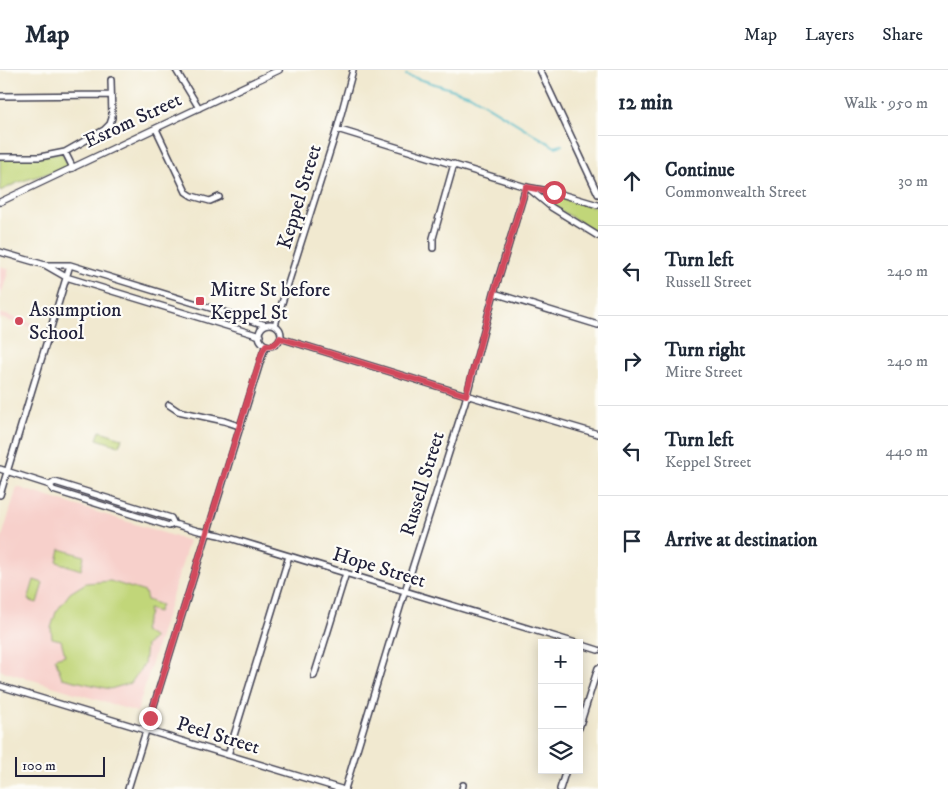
<!DOCTYPE html>
<html lang="en">
<head>
<meta charset="utf-8">
<style>
  body { margin:0; font-family:"IM FELL DW Pica",serif; background:#f2f2f3; color:#1f2937 }
  .controls { position:absolute; right:15px; bottom:15px; display:grid; overflow:hidden; border-radius:0px; box-shadow:0 2px 12px #0003 }
  .controls button { width:45px; height:45px; display:grid; place-items:center; padding:0; border:0; border-bottom:1px solid #e0e1e3; background:#fff; color:#1f2937; font:25px sans-serif }
  .scale { position:absolute; left:15px; bottom:12px; width:90px; box-sizing:border-box; padding-left:5px; border:2px solid #22223b; border-top:0; font-size:14px; line-height:18px; white-space:nowrap; color:#22223b; -webkit-text-stroke:4px #fdfcf7; paint-order:stroke }
  .stop { position:absolute; width:15px; height:15px; margin:-11px; border:4px solid #d1495b; border-radius:50%; background:#fff }
  .stop.end { background:#d1495b; border-color:#fff; box-shadow:0 1px 5px #0008 }
  .list { margin:0; padding:0; list-style:none }
  h2 { display:flex; justify-content:space-between; align-items:center; height:65px; margin:0; padding:0 20px; font-size:21px }
  h2 small { font-size:16px; font-weight:400; color:#747a83 }
  .list li { display:grid; grid-template-columns:32px 1fr auto; gap:15px; align-items:center; box-sizing:border-box; height:90px; padding:0 20px; border-top:1px solid #e0e1e3 }
  .list b { display:block; font-size:19px; white-space:nowrap }
  .list p { margin:0; font-size:16px; white-space:nowrap; color:#747a83 }
  .list em { font-size:16px; font-style:normal; color:#747a83 }
  .icon { flex:none; width:28px; height:28px; fill:none; stroke:currentColor; stroke-width:2; stroke-linecap:round; stroke-linejoin:round }
  .map { position:relative; flex:none; width:598px; height:719px; overflow:hidden }
  header { display:flex; align-items:center; gap:30px; box-sizing:border-box; height:70px; padding:0 25px; background:#fff; border-bottom:1px solid #e0e1e3 }
  header strong { font-size:24px }
  nav { display:flex; gap:28px; margin-inline-start:auto; font-size:18px }
  main { display:flex }
  aside { flex:1; background:#fff }
  .map>svg:first-child { display:block }
  .built { fill:#f7d0cb }
  .green { fill:#c1d679; stroke:#727c5a }
  .lines { fill:none; stroke-linecap:round; stroke-linejoin:round }
  .stream { stroke:#4bb8c6; stroke-width:2 }
  .minor-casing { stroke:#414051; stroke-width:8 }
  .tertiary-casing { stroke:#414051; stroke-width:8 }
  .minor { stroke:#fff; stroke-width:5 }
  .tertiary { stroke:#fff; stroke-width:5.5 }
  .route { stroke:#d1495b; stroke-width:6 }
  .poi-dot { fill:#d1495b; stroke:#fdfcf7; stroke-width:2 }
  .labels { text-anchor:middle; dominant-baseline:central; stroke-width:4.5; stroke-linejoin:round; paint-order:stroke }
  .street-label { font-size:20px; fill:#22223b; stroke:#fdfcf7 }
  .poi-label { font-size:20px; fill:#22223b; stroke:#fdfcf7; text-anchor:start }
</style>
</head>
<body>
<header>
<strong>Map</strong>
<nav><a>Map</a><a>Layers</a><a>Share</a></nav>
</header>
<main>
<div class="map">
<svg width="598" height="719" viewBox="0 0 598 719">
  <rect width="100%" height="100%" fill="#fdfcf7"/>
  <filter id="ink" filterUnits="userSpaceOnUse"><feTurbulence type="fractalNoise" baseFrequency=".02" numOctaves="2"/><feDisplacementMap in="SourceGraphic" scale="10" xChannelSelector="R" yChannelSelector="G"/><feConvolveMatrix kernelMatrix="1 2 1 2 8 2 1 2 1" color-interpolation-filters="sRGB"/></filter>
  <filter id="wash" filterUnits="userSpaceOnUse"><feTurbulence type="fractalNoise" baseFrequency=".0096" numOctaves="4" result="noise"/><feDisplacementMap in="SourceGraphic" scale="20" xChannelSelector="R" yChannelSelector="G"/><feGaussianBlur stdDeviation="1.12" result="paint"/><feColorMatrix in="noise" values="0 0 0 0 0 0 0 0 0 0 0 0 0 0 0 0 0 1.4 0 .05"/><feComposite in="paint" operator="in"/></filter>
  <g filter="url(#wash)">
    <rect width="100%" height="100%" fill="#f1e9d0"/>
    <path class="built" d="M0,196L9,199L0,229Z
      M0,243L38,255L36,259L0,248Z
      M17,417L189,471L137,642L0,600V474Z"/>
    <path class="green" d="M62,83L69,97L19,112L0,121V89Z
      M554,125L558,126L598,138V163L552,135L550,129Z
      M100,361L122,368L119,376L97,369Z
      M60,479L84,486L81,500L57,492Z
      M34,510L43,513L37,533L28,530Z
      M110,511L145,522L147,530L161,535L158,542L148,539L149,543L143,560L154,568L146,575L144,594L131,613L110,619L62,608L55,588L65,585L61,570L52,568L51,558L56,542L70,523L86,513Z"/>
    <g class="lines">
      <path class="stream" d="M406,5L470,25L555,77L562,75"/>
    </g>
  </g>
  <g filter="url(#ink)">
    <g class="lines">
      <defs>
        <path id="minor" d="M176,0L199,38
          M540,0L598,124
          M0,26L111,25
          M156,59L186,122L192,126L210,131L219,127
          M337,59L526,117L554,122L598,135
          M65,82L73,98
          M0,87H40L65,82L104,60L110,54L112,48L111,10
          M527,117L551,137L598,166
          M433,178V168L454,94
          M0,182L45,195L66,207L260,266
          M46,195H70L266,255
          M494,223L598,255
          M259 265a11 11 0 1 1 22 0a11 11 0 1 1-22 0Z
          M275,255L337,59L353,0
          M280,268L466,325L598,364
          M169,335L178,341L224,351L239,356
          M0,399L50,415L55,412L171,448L174,454L199,461L220,465L576,573
          M50,415L53,420L169,456L174,454
          M0,425L70,195
          M579,574L598,580
          M314,606L346,503
          M0,616L341,719
          M579,658L598,598
          M228,685L289,486
          M128,719L263,283L266,275
          M345,719L405,521L465,332L494,223L526,117
          M462,719L463,715
          M560,719L566,700"/>
        <path id="tertiary" d="M0,132L279,0"/>
      </defs>
      <use href="#minor" class="minor-casing"/>
      <use href="#tertiary" class="tertiary-casing"/>
      <use href="#minor" class="minor"/>
      <use href="#tertiary" class="tertiary"/>
    </g>
  </g>
  <g class="lines" filter="url(#ink)">
    <path class="route" d="M150,648L262,283L266,275C273,276 277,274 280,268L466,325L494,223L526,117L554,122"/>
  </g>
  <g class="poi-dot">
    <rect x="195" y="226" width="10" height="10" rx="2.5"/>
    <circle cx="19" cy="251" r="5"/>
  </g>
  <g class="labels">
    <g class="street-label">
      <text transform="translate(133 51) rotate(-25)">Esrom Street</text>
      <text transform="translate(300 127) rotate(-73)">Keppel Street</text>
      <text transform="translate(423 414) rotate(-73)">Russell Street</text>
      <text transform="translate(379 498) rotate(17)">Hope Street</text>
      <text transform="translate(218 666) rotate(17)">Peel Street</text>
    </g>
    <g class="poi-label">
      <text x="210" y="220">Mitre St before<tspan x="210" dy="23">Keppel St</tspan></text>
      <text x="29" y="240">Assumption<tspan x="29" dy="23">School</tspan></text>
    </g>
  </g>
</svg>
<div class="controls">
<button>+</button>
<button>−</button>
<button><svg class="icon" aria-label="layers" viewBox="0 0 24 24"><path d="M12 4l9 5-9 5-9-5zM3 14l9 5 9-5"/></svg></button>
</div>
<div class="scale">100 m</div>
<div class="stop" style="left:554px;top:122px"></div>
<div class="stop end" style="left:150px;top:648px"></div>
</div>
<aside>
<h2>12 min<small>Walk · 950 m</small></h2>
<ul class="list">
<li><svg class="icon" aria-label="ahead" viewBox="0 0 24 24"><path d="M12 20V5M6 11l6-6 6 6"/></svg><div><b>Continue</b><p>Commonwealth Street</p></div><em>30 m</em></li>
<li><svg class="icon" aria-label="left" viewBox="0 0 24 24"><path d="M17 20v-9H6M10 6l-5 5 5 5"/></svg><div><b>Turn left</b><p>Russell Street</p></div><em>240 m</em></li>
<li><svg class="icon" aria-label="right" viewBox="0 0 24 24"><path d="M7 20v-9h11M14 6l5 5-5 5"/></svg><div><b>Turn right</b><p>Mitre Street</p></div><em>240 m</em></li>
<li><svg class="icon" aria-label="left" viewBox="0 0 24 24"><path d="M17 20v-9H6M10 6l-5 5 5 5"/></svg><div><b>Turn left</b><p>Keppel Street</p></div><em>440 m</em></li>
<li><svg class="icon" aria-label="arrive" viewBox="0 0 24 24"><path d="M6 21V4h12l-3 4 3 4H6"/></svg><div><b>Arrive at destination</b></div></li>
</ul>
</aside>
</main>
</body>
</html>
